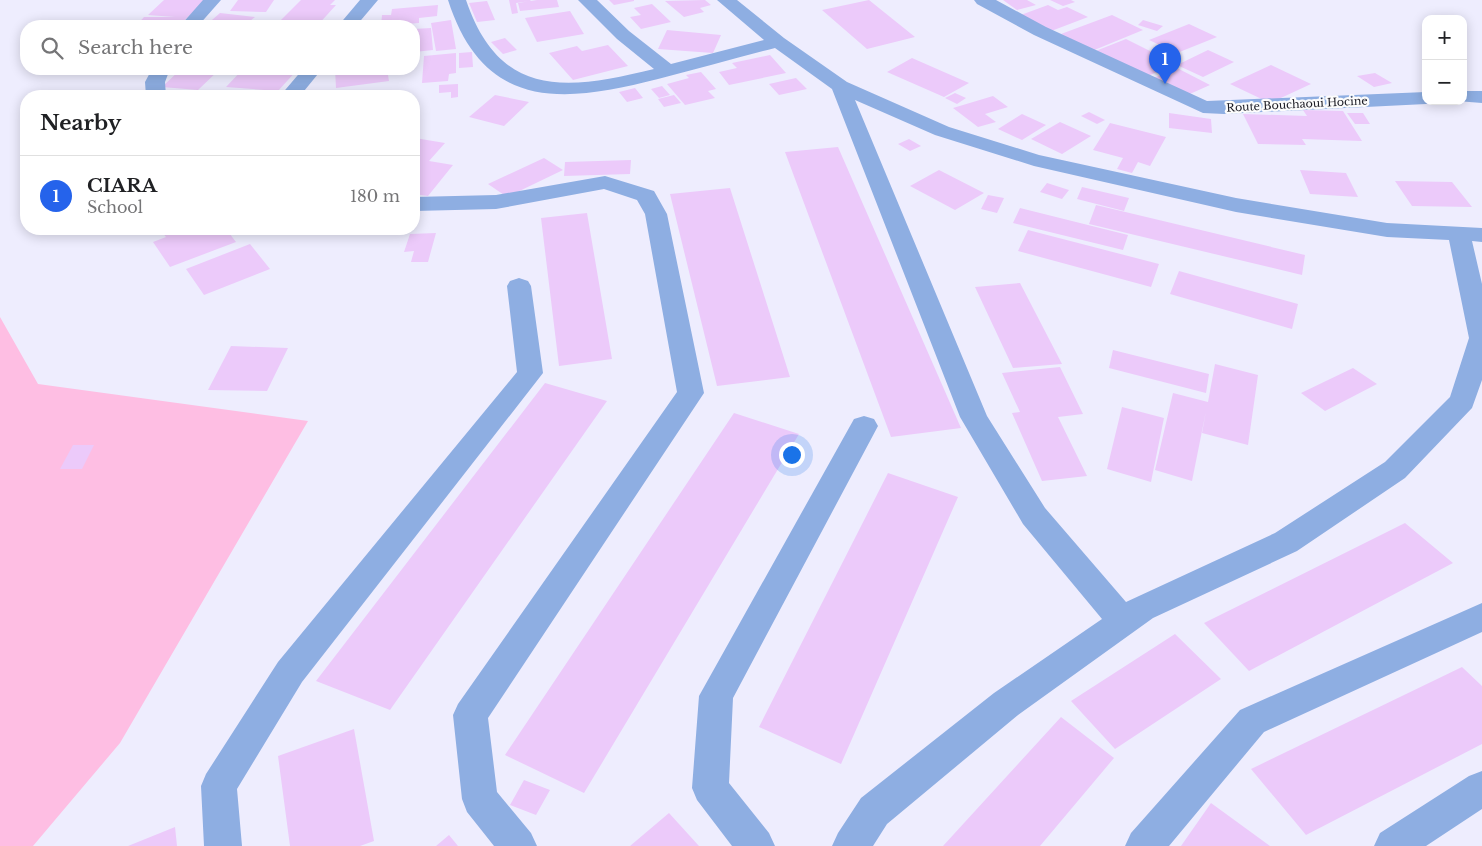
<!DOCTYPE html>
<html lang="en">
<head>
<meta charset="utf-8">
<style>
  body { margin:0; font-family:"Libre Baskerville",serif; background:#f2f2f2; color:#202124 }
  .controls { position:absolute; right:15px; top:15px; display:grid; overflow:hidden; border-radius:10px; box-shadow:0 2px 12px #0003 }
  .controls button { width:45px; height:45px; display:grid; place-items:center; padding:0; border:0; border-bottom:1px solid #e0e0e0; background:#fff; color:#202124; font:25px sans-serif }
  .you { position:absolute; left:791px; top:454px; width:18px; height:18px; margin:-12px; border:4px solid #fff; border-radius:50%; background:#1a73e8; box-shadow:0 0 0 8px #1a73e833 }
  .badge { display:grid; place-items:center; width:32px; height:32px; border-radius:50%; background:#2563eb; color:#fff; font-size:16px; font-weight:700 }
  .pin { position:absolute; translate:-50% -41px; filter:drop-shadow(0 1px 2px #0008) }
  .pin::after { content:''; position:absolute; top:26px; width:18px; height:15px; background:inherit; clip-path:polygon(0 0,100% 0,50% 100%) }
  .list { margin:0; padding:0; list-style:none }
  h2 { display:flex; justify-content:space-between; align-items:center; height:65px; margin:0; padding:0 20px; font-size:21px }
  h2 small { font-size:16px; font-weight:400; color:#757577 }
  .list li { display:grid; grid-template-columns:32px 1fr auto; gap:15px; align-items:center; box-sizing:border-box; height:80px; padding:0 20px; border-top:1px solid #e0e0e0 }
  .list b { display:block; font-size:19px; white-space:nowrap }
  .list p { margin:0; font-size:16px; white-space:nowrap; color:#757577 }
  .list em { font-size:16px; font-style:normal; color:#757577 }
  .icon { flex:none; width:28px; height:28px; fill:none; stroke:currentColor; stroke-width:2; stroke-linecap:round; stroke-linejoin:round }
  .map { position:relative; flex:none; width:1482px; height:846px; overflow:hidden }
  .search { position:absolute; background:#fff; box-shadow:0 2px 12px #0003; left:20px; top:20px; width:400px; height:55px; display:flex; align-items:center; gap:12px; box-sizing:border-box; padding:0 18px; border-radius:20px; color:#757577; font-size:19px }
  .panel { position:absolute; background:#fff; box-shadow:0 2px 12px #0003; left:20px; top:90px; width:400px; height:145px; border-radius:20px }
  .map>svg:first-child { display:block }
  .green { fill:#febee3 }
  .building { fill:#eccafa }
  .lines { fill:none; stroke-linecap:round; stroke-linejoin:round }
  .minor { fill:#8eaee2; fill-rule:evenodd }
  .tertiary { fill:#8eaee2; fill-rule:evenodd }
  .labels { text-anchor:middle; dominant-baseline:central; stroke-width:4.5; stroke-linejoin:round; paint-order:stroke }
  .far-street-label { font-size:11px; fill:#1a1a23; stroke:#fcfcfc }
</style>
</head>
<body>
<div class="map">
<svg width="1482" height="846" viewBox="0 0 1482 846">
  <rect width="100%" height="100%" fill="#eeedfe"/>
  <path class="green" d="M0,317L38,384L308,421L120,743L33,846H0Z"/>
  <path class="building" d="M164,0H205L179,26H136L144,17H175L148,15Z
    M238,0H274L266,12L230,11Z
    M301,0H335L330,5H336L317,26H275Z
    M509,0H530L531,1L516,3L518,13L512,14Z
    M537,0H557L559,7L520,11L518,3Z
    M609,0H634V1L614,5Z
    M705,0L711,5L700,8L704,12L684,17L665,1Z
    M869,0L915,37L867,49L822,10Z
    M1003,0H1027L1036,5L1017,10Z
    M1050,0H1071L1075,2L1063,6Z
    M487,1L495,20L477,22L469,3Z
    M652,4L671,22L641,29L630,17L641,15L634,8Z
    M438,5L437,16L419,18V23L381,26L382,15H391L392,9Z
    M1048,5L1058,10L1067,7L1088,17L1046,33L1015,17Z
    M570,11L584,34L537,42L525,18Z
    M220,13L255,17L244,26H205Z
    M1112,15L1143,30L1092,51L1061,34Z
    M451,20L456,49L436,51L431,23Z
    M1143,20L1163,26L1157,31L1138,25Z
    M1189,24L1217,37L1177,53L1149,40Z
    M431,28L433,50L414,52V29Z
    M667,30L721,35L713,53L658,49Z
    M505,38L517,50L503,54L491,42Z
    M1126,39L1176,64L1143,78L1093,52Z
    M608,45L628,66L573,80L549,53L577,46L582,51Z
    M1208,50L1234,62L1203,77L1177,65Z
    M472,52L473,67L459,68V53Z
    M456,53V73L449,74L448,81L422,83L424,56Z
    M770,55L786,73L729,85L719,72L737,68L732,63Z
    M912,58L969,83L944,97L887,72Z
    M1271,65L1311,84L1270,103L1230,84Z
    M1177,68L1210,85L1183,97L1149,80Z
    M181,69H220L198,90L162,87Z
    M243,69H298L278,91L226,87Z
    M335,69H387L389,81L336,88Z
    M701,72L716,89L708,91L715,98L685,105L667,84L689,78L686,75Z
    M1375,73L1392,83L1374,87L1357,76Z
    M796,78L807,89L779,95L769,84Z
    M458,84V97L451,98V92L439,93V85Z
    M662,86L670,95L659,98L651,89Z
    M635,88L643,98L627,102L619,92Z
    M955,93L966,98L957,104L945,98Z
    M495,95L529,102L504,126L469,117Z
    M674,95L681,103L664,107L658,99Z
    M993,96L1008,107L985,114L996,122L978,127L953,108Z
    M1303,110L1343,111L1362,141L1302,139L1306,145L1258,144L1243,114L1307,116Z
    M1089,112L1105,120L1097,124L1081,116Z
    M1169,113L1211,119L1212,133L1169,128Z
    M1347,113H1363L1370,124H1355Z
    M1022,114L1046,125L1022,140L998,129Z
    M1060,122L1091,136L1062,154L1031,139Z
    M1110,123L1166,137L1150,166L1138,162L1132,173L1117,169L1123,158L1093,150Z
    M415,138L445,143L429,161L453,165L428,196L414,194Z
    M909,139L921,146L910,151L898,144Z
    M838,147L961,428L891,437L785,152Z
    M544,158L563,170L507,197L488,184Z
    M631,160L630,174L564,176L565,162Z
    M939,170L984,193L955,210L910,186Z
    M1300,170L1346,173L1358,197L1310,194Z
    M1395,181L1452,182L1472,207L1412,206Z
    M1047,183L1069,190L1062,199L1040,192Z
    M1082,187L1129,198L1124,211L1077,199Z
    M730,188L790,377L717,386L670,194Z
    M988,195L1004,198L997,213L981,209Z
    M1096,205L1305,255L1302,275L1089,224Z
    M1020,208L1128,235L1123,250L1013,223Z
    M587,213L612,359L559,366L541,218Z
    M163,229H226L236,242L170,267L153,242L166,237L160,230Z
    M1028,230L1159,264L1151,287L1018,251Z
    M436,233L428,262H411L414,251L404,252L410,234Z
    M250,244L270,269L204,295L186,269Z
    M1179,271L1298,304L1292,329L1170,294Z
    M1020,283L1062,364L1013,368L975,287Z
    M231,346L288,348L267,391L208,390Z
    M1113,350L1209,374L1206,393L1109,368Z
    M1215,364L1258,375L1248,445L1202,433L1206,411L1192,481L1155,470L1173,393L1208,402Z
    M1060,367L1083,414L1058,417L1087,476L1042,481L1012,413L1020,412L1002,373Z
    M1353,368L1377,384L1325,411L1301,393Z
    M545,383L607,401L390,710L316,681Z
    M1122,407L1164,418L1151,482L1107,469Z
    M734,413L799,434L584,793L505,755Z
    M73,445H94L82,469H60Z
    M888,473L958,497L841,764L759,727Z
    M1405,523L1453,563L1249,671L1204,623Z
    M1175,634L1221,679L1115,749L1071,701Z
    M1462,667L1482,686V744L1306,835L1251,769Z
    M1061,717L1114,758L1040,846H943Z
    M354,729L374,841L360,846H290L278,756Z
    M524,780L550,790L536,815L510,805Z
    M1211,803L1270,846H1181Z
    M669,813L699,846H630Z
    M175,827L177,846H128Z
    M449,835L458,846H436Z"/>
  <g class="lines">
    <path class="minor" d="M203,0H221L198,26H180Z
      M360,0H378L356,26H338Z
      M448,0H466C500,100 568,90 654,69L617,39L578,0H597L629,31L671,64L764,40L717,0H737L784,38L847,82L949,127L1039,155L1236,198L1387,223L1482,228V242L1472,241L1482,284V380L1472,408L1405,478L1297,551L1153,618L1018,715L887,824L873,846H832L838,833L861,798L994,693L1102,619L1023,524L960,417L832,89L775,48C736,58 697,69 658,79C564,103 484,112 448,0ZM855,100L935,135L1034,166L1236,212L1387,237L1449,240L1469,338L1450,397L1385,462L1275,533L1126,602L1045,508L987,416Z
      M152,69H170L165,82L166,96H146L145,82Z
      M303,69H322L300,96H280Z
      M605,176L654,191L667,214L704,393L488,718L497,792L531,833L537,846H494L467,812L462,799L453,715L458,704L677,392L645,214L637,200L604,189L496,209L414,211V197L496,195Z
      M519,278L528,281L531,286L543,373L302,682L237,789L242,846H204L201,786L206,774L278,662L517,372L507,286L510,281Z
      M864,416L874,419L878,426L733,698L729,783L769,833L775,846H732L697,800L692,788L699,696L854,419Z
      M1482,603V632L1264,732L1169,846H1125L1131,833L1240,710Z
      M1482,771V809L1426,846H1374L1380,833L1469,776Z"/>
    <path class="tertiary" d="M974,0H996L1046,27L1207,101L1426,92V101H1433L1426,104L1224,114L1203,113L1034,35L977,4Z
      M1463,91H1482V103L1457,101H1463Z"/>
  </g>
  <g class="labels">
    <g class="far-street-label">
      <text transform="translate(1297 104) rotate(-3)">Route Bouchaoui Hocine</text>
    </g>
  </g>
</svg>
<div class="controls">
<button>+</button>
<button>−</button>
</div>
<div class="you"></div>
<div class="pin badge" style="left:1165px;top:84px">1</div>
<div class="search"><svg class="icon" aria-label="search" viewBox="0 0 24 24"><circle cx="10" cy="10" r="6"/><path d="M15 15l6 6"/></svg>Search here</div>
<section class="panel">
<h2>Nearby<small></small></h2>
<ul class="list">
<li><span class="badge">1</span><div><b>CIARA</b><p>School</p></div><em>180 m</em></li>
</ul>
</section>
</div>
</body>
</html>
